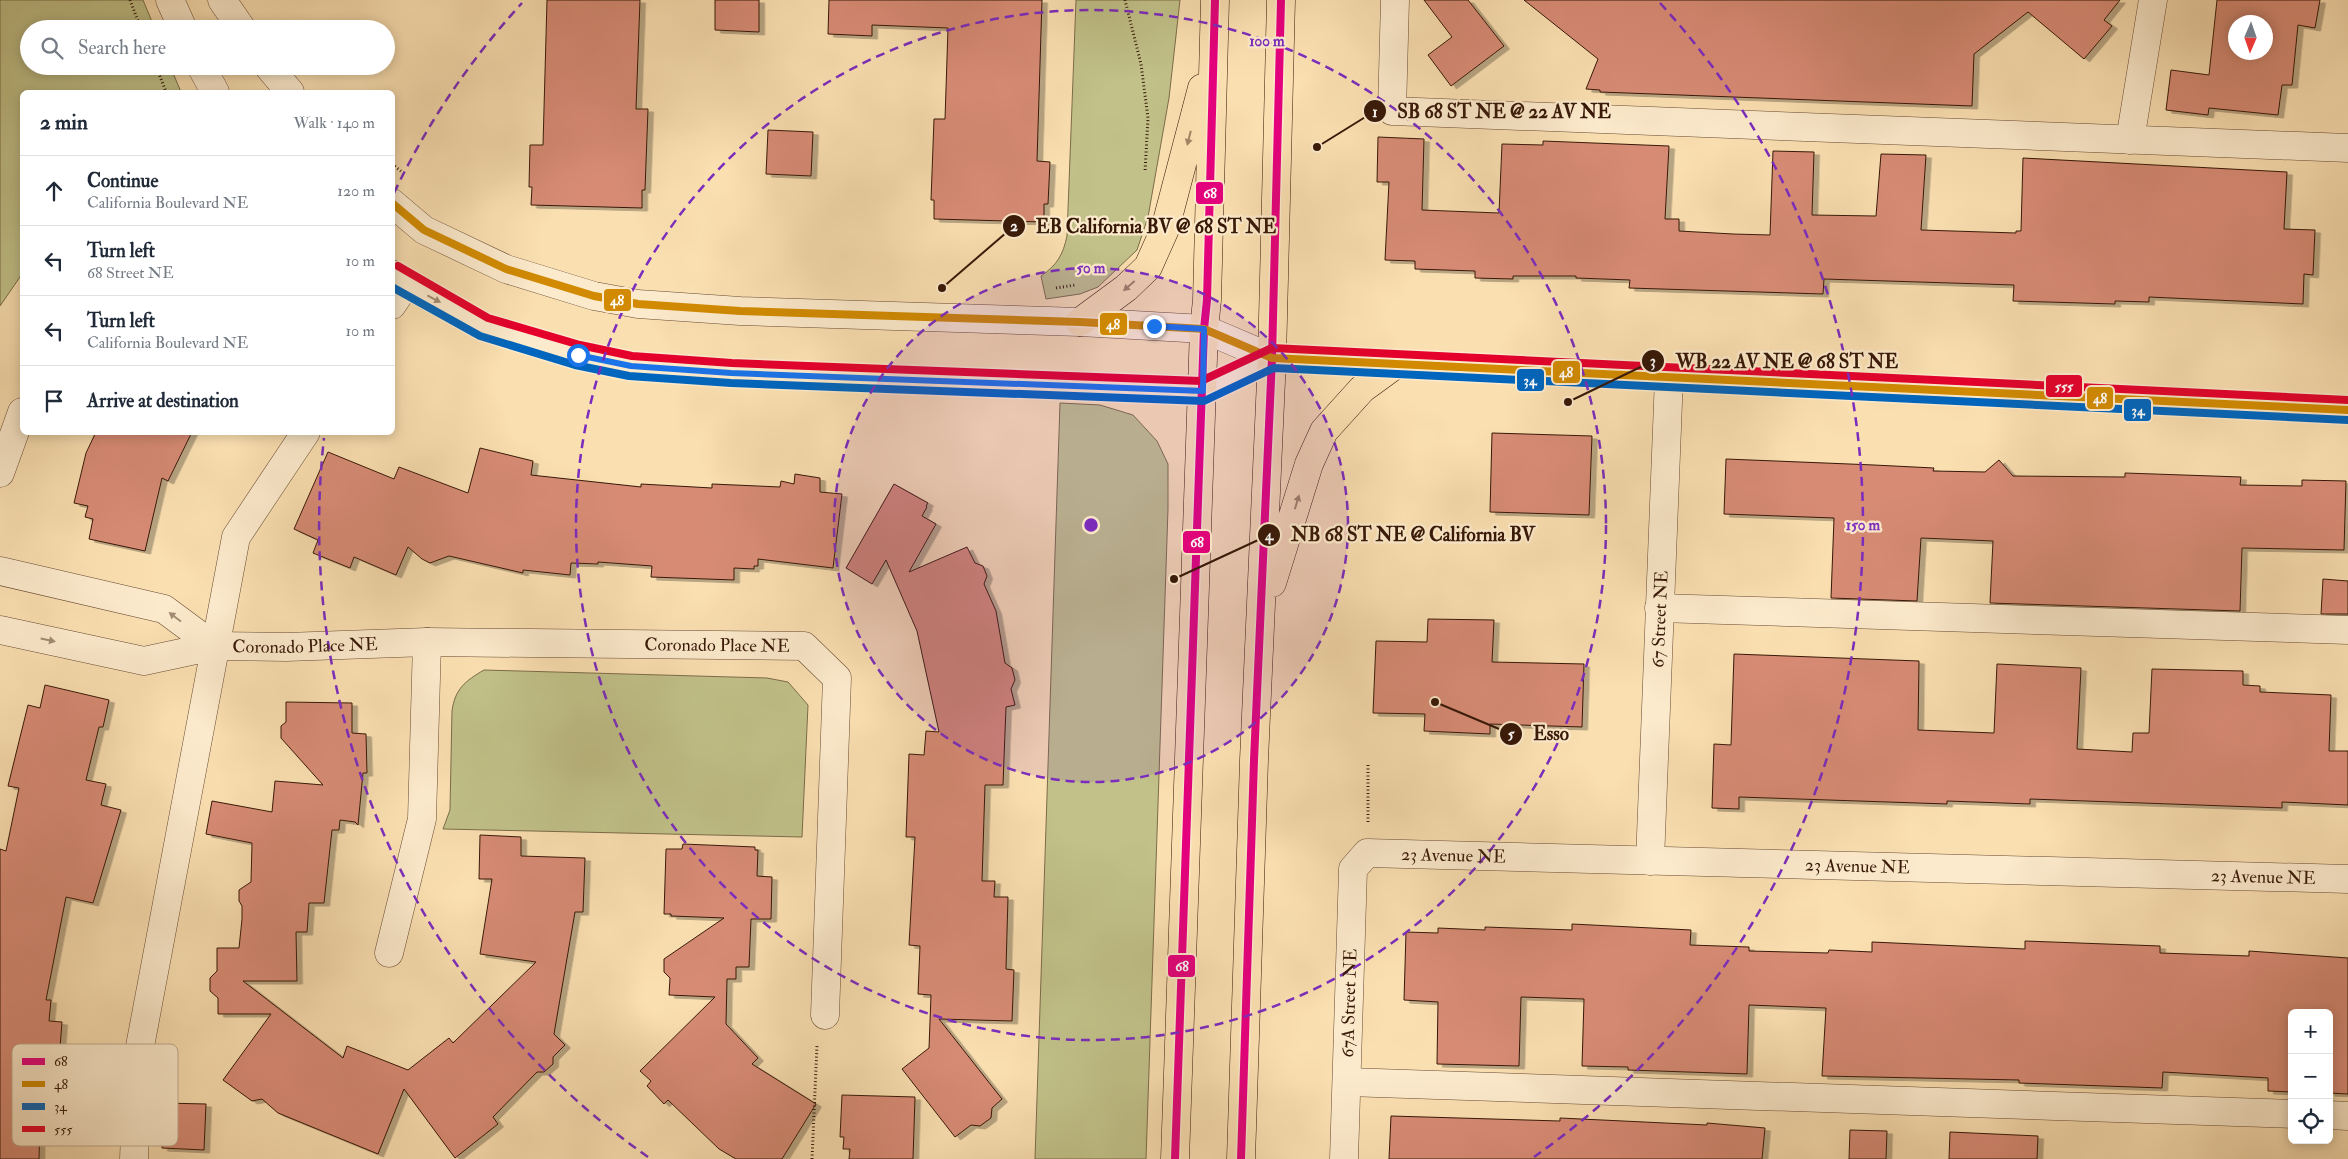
<!DOCTYPE html>
<html lang="en">
<head>
<meta charset="utf-8">
<style>
  body { margin:0; font-family:"IM FELL Double Pica",serif; background:#f2f2f3; color:#1f2937 }
  .controls { position:absolute; right:15px; bottom:15px; display:grid; overflow:hidden; border-radius:8px; box-shadow:0 2px 12px #0003 }
  .controls button { width:45px; height:45px; display:grid; place-items:center; padding:0; border:0; border-bottom:1px solid #e0e1e3; background:#fff; color:#1f2937; font:25px sans-serif }
  .compass { position:absolute; left:2228px; top:15px; width:45px; height:45px; border-radius:50%; background:#fff; box-shadow:0 2px 12px #0003; rotate:182deg }
  .stop { position:absolute; width:15px; height:15px; margin:-11px; border:4px solid #1a73e8; border-radius:50%; background:#fff }
  .stop.end { background:#1a73e8; border-color:#fff; box-shadow:0 1px 5px #0008 }
  .list { margin:0; padding:0; list-style:none }
  h2 { display:flex; justify-content:space-between; align-items:center; height:65px; margin:0; padding:0 20px; font-size:21px }
  h2 small { font-size:16px; font-weight:400; color:#747a83 }
  .list li { display:grid; grid-template-columns:32px 1fr auto; gap:15px; align-items:center; box-sizing:border-box; height:70px; padding:0 20px; border-top:1px solid #e0e1e3 }
  .list b { display:block; font-size:19px; white-space:nowrap }
  .list p { margin:0; font-size:16px; white-space:nowrap; color:#747a83 }
  .list em { font-size:16px; font-style:normal; color:#747a83 }
  .icon { flex:none; width:28px; height:28px; fill:none; stroke:currentColor; stroke-width:2; stroke-linecap:round; stroke-linejoin:round }
  .map { position:relative; flex:none; width:2348px; height:1159px; overflow:hidden }
  .search { position:absolute; background:#fff; box-shadow:0 2px 12px #0003; left:20px; top:20px; width:375px; height:55px; display:flex; align-items:center; gap:12px; box-sizing:border-box; padding:0 18px; border-radius:28px; color:#747a83; font-size:19px }
  .panel { position:absolute; background:#fff; box-shadow:0 2px 12px #0003; left:20px; top:90px; width:375px; height:345px; border-radius:8px }
  .map>svg:first-child { display:block }
  .green { fill:#c1c189; stroke:#7c6c48 }
  .building { fill:#d78b74; stroke:#371807; fill-rule:evenodd; filter:url(#shadow) }
  .lines { fill:none; stroke-linecap:round; stroke-linejoin:round }
  .minor-casing { stroke:#684a32; stroke-width:29 }
  .major-casing { stroke:#371807; stroke-width:29 }
  .path { stroke:#371807; stroke-width:3; stroke-dasharray:1 2.5; stroke-linecap:butt }
  .minor { stroke:#fceacc; stroke-width:28 }
  .major { stroke:#fadfb1; stroke-width:28 }
  .bus-1-casing { stroke:#fceacc; stroke-width:11 }
  .bus-2-casing { stroke:#fceacc; stroke-width:11 }
  .bus-3-casing { stroke:#fceacc; stroke-width:11 }
  .bus-4-casing { stroke:#fceacc; stroke-width:11 }
  .bus-1 { stroke:#e5007d; stroke-width:8 }
  .bus-2 { stroke:#d18a01; stroke-width:8 }
  .bus-3 { stroke:#0065bd; stroke-width:8 }
  .bus-4 { stroke:#e4002b; stroke-width:8 }
  .oneway { fill:#a28564 }
  .oneway2 { fill:#a38c73 }
  .route { stroke:#1a73e8; stroke-width:6 }
  .ring { fill:none; stroke:#7b2cbf; stroke-width:2.5; stroke-dasharray:9 6 }
  .labels { text-anchor:middle; dominant-baseline:central; stroke-width:4.5; stroke-linejoin:round; paint-order:stroke }
  .street-label { font-size:18px; fill:#371807; stroke:#fceacc }
  .key { fill:#fceacc; stroke:#c1ab91; stroke-width:1 }
  .key-label { font-size:14px; fill:#371807 }
  .centre { fill:#7b2cbf; stroke:#fceacc; stroke-width:2.5 }
  .ring-label { font-size:15px; text-anchor:middle; font-weight:bold; fill:#7b2cbf; stroke:#fceacc; stroke-width:4.5; stroke-linejoin:round; paint-order:stroke }
  .leader { fill:none; stroke:#371807; stroke-width:2 }
  .callout-dot { fill:#371807; stroke:#fceacc; stroke-width:2 }
  .mark-label { font-size:15px; text-anchor:middle; font-weight:bold; fill:#fff }
  .callout-label { font-size:19px; text-anchor:middle; font-weight:bold; fill:#371807; stroke:#fceacc; stroke-width:4.5; stroke-linejoin:round; paint-order:stroke }
  .line-badge { stroke:#fceacc; stroke-width:2 }
  .badge-label { font-size:14px; text-anchor:middle; font-weight:bold; fill:#fff }
</style>
</head>
<body>
<div class="map">
<svg width="2348" height="1159" viewBox="0 0 2348 1159">
  <defs>
    <filter id="shadow"><feDropShadow dx="5.5" dy="3" stdDeviation="0" flood-color="#0004"/></filter>
  </defs>
  <rect width="100%" height="100%" fill="#fadfb1"/>
  <filter id="stains"><feTurbulence type="fractalNoise" baseFrequency=".004" numOctaves="4"/><feColorMatrix values="0 0 0 0 .2 0 0 0 0 .09 0 0 0 0 .02 0 0 0 .5 -.17"/></filter>
  <radialGradient id="worn" r=".72"><stop offset=".6" stop-color="#630" stop-opacity="0"/><stop offset="1" stop-color="#630" stop-opacity=".3"/></radialGradient>
  <path class="green" d="M0,0H143L155,29H29V66H170L181,92H22V274L0,306Z
    M1076,0H1180L1169,98L1148,217L1137,250L1098,287L1080,294L1046,299L1041,276C1057,265 1063,255 1067,236Z
    M1060,403L1100,405L1133,415L1157,441L1168,464V509L1146,1159H1035Z
    M484,670L767,678L788,682L808,705L802,837L443,829L450,810L452,711C455,689 465,681 484,670Z"/>
  <path class="building" d="M547,0H640L636,109H648L645,190H642V208L531,205L532,187H529L530,145H543Z
    M715,0H759V32L715,30Z
    M829,0H1042L1037,161L1050,162L1048,204H1044V222L934,219V200H931L934,119H945L948,28L872,25V36L828,34Z
    M1424,0H1468L1504,46L1451,86L1428,55L1452,37Z
    M1524,0H2120L2104,20L2112,26L2084,59L2028,12L1974,54L1972,106L1600,92V90L1586,89L1598,59Z
    M2217,0H2320L2315,28L2298,25L2292,85H2282L2278,115L2209,108L2208,115L2166,110L2171,70L2209,75ZM2236,22H2266V52H2236Z
    M768,130L813,132L811,176L766,174Z
    M1378,137L1424,139L1422,210L1499,213L1502,144L1543,145V141L1669,146L1665,219H1679V231L1733,234L1770,235L1773,151L1814,152L1812,215L1876,216L1881,154L1926,155L1921,230L2016,233V231H2021L2023,158L2287,172L2284,229L2315,230L2313,275L2304,274L2303,304L2149,297V302L2115,301V304L2013,301L2014,285L1824,279L1823,294L1629,288L1630,280L1576,278V276H1513V279L1475,278V271L1415,269V261L1385,260L1389,182H1377Z
    M96,432H192L168,481L162,478L145,551L89,539L93,519L85,517L88,506L74,503L86,453Z
    M1492,433L1592,436L1589,515L1490,512Z
    M480,448L533,461L531,475L641,487V484L712,488V484L780,487L781,481L794,484L795,474L820,478V492L842,494L833,568L758,559V566H754V569L734,568V580L651,577L652,566L598,562V564L571,563L570,575L523,570V573L449,556L430,563L422,559L408,547L396,575L354,557L350,568L313,553L318,540L294,529L328,452L394,479L399,467L468,493Z
    M1726,459L1874,465L1934,468L1933,471L1985,472L1999,460L2013,476L2125,477V473L2241,477L2240,485L2302,486V480L2346,481L2344,550L2242,548L2240,611L1990,603L1993,541L1921,538L1917,601L1831,598L1834,518L1724,514Z
    M894,484L928,503L926,506L927,507L922,516L936,524L909,572L967,547L975,563L983,566L987,576L984,584L996,611L1005,663L1012,668L1015,680L1011,689L1015,705L1006,707L1003,785H985L982,881H995L994,897H1008L1006,969L1014,970L1012,1021L939,1019L1002,1099L992,1108L991,1118L980,1126L971,1125L955,1137L902,1069L929,1048L931,995L918,994L920,946L909,945L915,837H906L909,754L924,755L926,731L939,732L917,631L886,560L872,584L846,568Z
    M2323,579L2348,581V614H2321Z
    M1428,619L1494,620L1492,662L1584,664L1582,727L1490,724V734L1424,731L1425,714L1373,713L1376,641L1427,642Z
    M1734,654L1919,661L1918,730L1994,733L1997,664L2081,668L2077,749L2132,752L2133,733H2149L2152,669L2243,671V685L2260,686V692L2331,695L2329,751H2348V805L2282,802V808L2030,799V804L1947,801V804L1739,797V809L1712,808L1714,744L1731,745Z
    M45,685L109,700L103,727H99L86,780L106,784L101,805L121,810L93,903L66,897L46,1000H51L49,1021L62,1022L60,1048H47L46,1058H42L39,1159H0V849L6,851L19,788L8,786L28,705L40,708Z
    M286,702L352,703V733L366,734L367,773H363L358,825L355,822L340,820L339,830H332L324,903H309L307,932H296L297,981H243L343,1058L347,1046L408,1070L449,1038L453,1043L536,962L480,954L492,879H479L480,835L521,837V856L585,858L583,912H575L554,1034L565,1045L553,1057V1064L544,1072H537L493,1117L498,1124L455,1158L404,1089L378,1154L278,1113L262,1099L252,1101L223,1080L271,1014H218V998L210,991V978L217,971V948H239L242,919V906L239,901V890L251,882L252,843L206,834L212,801L272,812L275,781L323,785L281,738V726L286,722Z
    M683,844L755,847V850H758L757,876L772,877L771,919H751L749,967H736V979H727L726,1024L758,1058L752,1064L816,1104L782,1159H736L719,1149L668,1100L664,1104L647,1086L651,1081L640,1071L715,997L669,995L670,978L664,972V959L724,918L671,916V914H664L666,849H682Z
    M1572,924L1691,930L1690,945L1749,947V951L1828,953L1829,950L1872,952V942L2025,949V941L2160,946V953L2249,956V951L2348,958V1094L2329,1093V1013H2292V1092L2268,1091V1078L2163,1072L2162,1088L2019,1083V1080L1822,1076L1826,1008L1749,1005L1747,1074L1628,1070V1067L1582,1066L1584,999L1521,997L1519,1066L1437,1064L1438,1002L1404,1000L1406,932L1438,933V928L1485,930V927L1572,930Z
    M842,1095L915,1097L913,1159H849L850,1149H843L844,1137H840Z
    M163,1103L206,1104L204,1150L162,1148Z
    M1391,1116L1560,1121V1118L1707,1125V1123L1765,1128L1762,1159H1389Z
    M1850,1130L1887,1131L1886,1159H1849Z
    M1950,1132L2038,1136L2037,1159H1949Z"/>
  <g class="lines">
    <defs>
      <g id="minor">
        <path d="M170,0L183,29"/>
        <path d="M222,0L242,29"/>
        <path d="M1395,0L1392,111L2348,148"/>
        <path d="M201,66L215,92"/>
        <path d="M268,66L290,92"/>
        <path d="M2130,140L2153,0"/>
        <path d="M392,203L424,230L506,269L594,296L638,304L740,311L1080,322L1204,329L1272,358L2348,410"/>
        <path d="M392,274L406,284L484,327L578,355L631,366L731,373L1203,391L1272,358"/>
        <path d="M392,305L406,284"/>
        <path d="M0,473L22,412"/>
        <path d="M0,571L164,609L214,646"/>
        <path d="M1659,608L2348,630"/>
        <path id="s1" d="M0,630L144,661L214,646L286,647L427,642L804,646L837,678L825,1015"/>
        <path id="s2" d="M1650,861L1669,377"/>
        <path d="M389,953L422,819L427,642"/>
        <path d="M1347,1082L2292,1114"/>
        <path d="M2329,1115L2348,1116"/>
        <path d="M134,1159L138,1057L236,537L306,432"/>
        <path id="s3" d="M1344,1159L1353,869L1367,853L2348,879"/>
      </g>
      <path id="major" d="M1080,322L1126,288L1148,267L1165,229L1202,88
        M1272,583L1309,464L1324,431L1362,389L1395,365
        M1175,1159L1204,329L1207,300L1215,0
        M1241,1159L1254,760L1272,358L1281,0"/>
    </defs>
    <use href="#minor" class="minor-casing"/>
    <use href="#major" class="major-casing"/>
    <path class="path" d="M130,0L141,29
      M1125,0L1141,64L1148,118L1145,172
      M156,66L166,92
      M392,164L402,172
      M1056,288L1075,285
      M1368,822V764
      M812,1159L817,1045"/>
    <use href="#minor" class="minor"/>
    <use href="#major" class="major"/>
    <defs>
      <path id="bus-1" d="M1175,1159L1204,329L1207,300L1215,0
        M1241,1159L1254,760L1272,358L1281,0"/>
      <path id="bus-2" d="M392,203L424,230L506,269L594,296L638,304L740,311L1080,322L1204,329L1272,358L2348,410"/>
      <path id="bus-3" d="M392,287L480,336L575,365L629,376L731,383L1204,401L1274,368L2348,420"/>
      <path id="bus-4" d="M398,266L488,318L580,345L632,356L732,363L1201,381L1272,348L2348,400"/>
    </defs>
    <use href="#bus-1" class="bus-1-casing"/>
    <use href="#bus-2" class="bus-2-casing"/>
    <use href="#bus-3" class="bus-3-casing"/>
    <use href="#bus-4" class="bus-4-casing"/>
    <use href="#bus-1" class="bus-1"/>
    <use href="#bus-2" class="bus-2"/>
    <use href="#bus-3" class="bus-3"/>
    <use href="#bus-4" class="bus-4"/>
  </g>
  <defs><path id="oneway-solid" d="M-6-.8H1V-3.2L6.5 0L1 3.2V.8H-6Z" transform="scale(1.25)"/></defs>
  <g class="oneway">
    <use href="#oneway-solid" transform="translate(1189 138) rotate(104)"/>
    <use href="#oneway-solid" transform="translate(1129 286) rotate(139)"/>
    <use href="#oneway-solid" transform="translate(1297 502) rotate(-73)"/>
  </g>
  <g class="oneway2">
    <use href="#oneway-solid" transform="translate(434 299) rotate(28)"/>
    <use href="#oneway-solid" transform="translate(175 617) rotate(-143)"/>
    <use href="#oneway-solid" transform="translate(48 640) rotate(12)"/>
  </g>
  <g class="lines">
    <path class="route" d="M578,355L631,366L731,373L1203,391L1204,329L1154,326"/>
  </g>
  <circle cx="1091" cy="525" r="257" fill="#7b2cbf" fill-opacity=".12"/>
  <g class="ring">
    <circle cx="1091" cy="525" r="257"/>
    <circle cx="1091" cy="525" r="515"/>
    <path d="M648 1157A772 772 0 0 1 324 438M394 193A772 772 0 0 1 522 3M1660 3A772 772 0 0 1 1534 1157"/>
  </g>
  <g class="labels">
    <g class="street-label">
      <text stroke="none"><textPath href="#s2" startOffset="242">67 Street NE</textPath></text>
      <text stroke="none"><textPath href="#s1" startOffset="310">Coronado Place NE</textPath></text>
      <text stroke="none"><textPath href="#s1" startOffset="722">Coronado Place NE</textPath></text>
      <text stroke="none"><textPath href="#s3" startOffset="398">23 Avenue NE</textPath></text>
      <text stroke="none"><textPath href="#s3" startOffset="802">23 Avenue NE</textPath></text>
      <text stroke="none"><textPath href="#s3" startOffset="1208">23 Avenue NE</textPath></text>
      <text stroke="none"><textPath href="#s3" startOffset="156">67A Street NE</textPath></text>
    </g>
  </g>
  <rect x="12" y="1044" width="166" height="102" rx="8" class="key"/>
  <rect x="22" y="1058" width="23" height="7" fill="#e5007d"/>
  <rect x="22" y="1081" width="23" height="6" fill="#d18a01"/>
  <rect x="22" y="1103" width="23" height="7" fill="#0065bd"/>
  <rect x="22" y="1126" width="23" height="6" fill="#e4002b"/>
  <g class="key-label">
    <text x="54" y="1066">68</text>
    <text x="54" y="1089">48</text>
    <text x="54" y="1111">34</text>
    <text x="54" y="1134">555</text>
  </g>
  <circle cx="1091" cy="525" r="8" class="centre"/>
  <g class="ring-label">
    <text x="1267" y="46">100 m</text>
    <text x="1091" y="273">50 m</text>
    <text x="1863" y="530">150 m</text>
  </g>
  <path class="leader" d="M1317 147L1375 111M942 288L1014 226M1568 402L1653 361M1174 579L1269 535M1435 702L1511 734"/>
  <g class="callout-dot">
    <circle cx="1317" cy="147" r="5"/>
    <circle cx="942" cy="288" r="5"/>
    <circle cx="1568" cy="402" r="5"/>
    <circle cx="1174" cy="579" r="5"/>
    <circle cx="1435" cy="702" r="5"/>
    <circle cx="1375" cy="111" r="12"/>
    <circle cx="1014" cy="226" r="12"/>
    <circle cx="1653" cy="361" r="12"/>
    <circle cx="1269" cy="535" r="12"/>
    <circle cx="1511" cy="734" r="12"/>
  </g>
  <g class="mark-label">
    <text x="1375" y="117">1</text>
    <text x="1014" y="231">2</text>
    <text x="1653" y="366">3</text>
    <text x="1269" y="540">4</text>
    <text x="1511" y="739">5</text>
  </g>
  <g class="callout-label">
    <text x="1504" y="118">SB 68 ST NE @ 22 AV NE</text>
    <text x="1156" y="233">EB California BV @ 68 ST NE</text>
    <text x="1787" y="368">WB 22 AV NE @ 68 ST NE</text>
    <text x="1413" y="541">NB 68 ST NE @ California BV</text>
    <text x="1551" y="740">Esso</text>
  </g>
  <g class="line-badge">
    <rect x="1195" y="181" width="29" height="24" rx="5" fill="#e5007d"/>
    <rect x="603" y="288" width="29" height="24" rx="5" fill="#d18a01"/>
    <rect x="1099" y="312" width="29" height="24" rx="5" fill="#d18a01"/>
    <rect x="1552" y="360" width="29" height="24" rx="5" fill="#d18a01"/>
    <rect x="1516" y="368" width="29" height="24" rx="5" fill="#0065bd"/>
    <rect x="2045" y="374" width="38" height="24" rx="5" fill="#e4002b"/>
    <rect x="2086" y="386" width="28" height="24" rx="5" fill="#d18a01"/>
    <rect x="2123" y="398" width="29" height="24" rx="5" fill="#0065bd"/>
    <rect x="1182" y="530" width="29" height="24" rx="5" fill="#e5007d"/>
    <rect x="1167" y="954" width="29" height="24" rx="5" fill="#e5007d"/>
  </g>
  <g class="badge-label">
    <text x="1210" y="198">68</text>
    <text x="617" y="305">48</text>
    <text x="1113" y="329">48</text>
    <text x="1566" y="377">48</text>
    <text x="1530" y="385">34</text>
    <text x="2064" y="391">555</text>
    <text x="2100" y="403">48</text>
    <text x="2138" y="415">34</text>
    <text x="1197" y="547">68</text>
    <text x="1182" y="971">68</text>
  </g>
  <rect width="100%" height="100%" filter="url(#stains)"/>
  <rect width="100%" height="100%" fill="url(#worn)"/>
</svg>
<div class="controls">
<button>+</button>
<button>−</button>
<button><svg class="icon" aria-label="locate" viewBox="0 0 24 24"><circle cx="12" cy="12" r="6"/><path d="M12 2v4M12 18v4M2 12h4M18 12h4"/></svg></button>
</div>
<svg class="compass" viewBox="-18 -18 36 36"><path d="M0-13l5 13h-10z" fill="#e53935"/><path d="M0 13l5-13h-10z" fill="#747a83"/></svg>
<div class="stop" style="left:578px;top:355px"></div>
<div class="stop end" style="left:1154px;top:326px"></div>
<div class="search"><svg class="icon" aria-label="search" viewBox="0 0 24 24"><circle cx="10" cy="10" r="6"/><path d="M15 15l6 6"/></svg>Search here</div>
<section class="panel">
<h2>2 min<small>Walk · 140 m</small></h2>
<ul class="list">
<li><svg class="icon" aria-label="ahead" viewBox="0 0 24 24"><path d="M12 20V5M6 11l6-6 6 6"/></svg><div><b>Continue</b><p>California Boulevard NE</p></div><em>120 m</em></li>
<li><svg class="icon" aria-label="left" viewBox="0 0 24 24"><path d="M17 20v-9H6M10 6l-5 5 5 5"/></svg><div><b>Turn left</b><p>68 Street NE</p></div><em>10 m</em></li>
<li><svg class="icon" aria-label="left" viewBox="0 0 24 24"><path d="M17 20v-9H6M10 6l-5 5 5 5"/></svg><div><b>Turn left</b><p>California Boulevard NE</p></div><em>10 m</em></li>
<li><svg class="icon" aria-label="arrive" viewBox="0 0 24 24"><path d="M6 21V4h12l-3 4 3 4H6"/></svg><div><b>Arrive at destination</b></div></li>
</ul>
</section>
</div>
</body>
</html>
